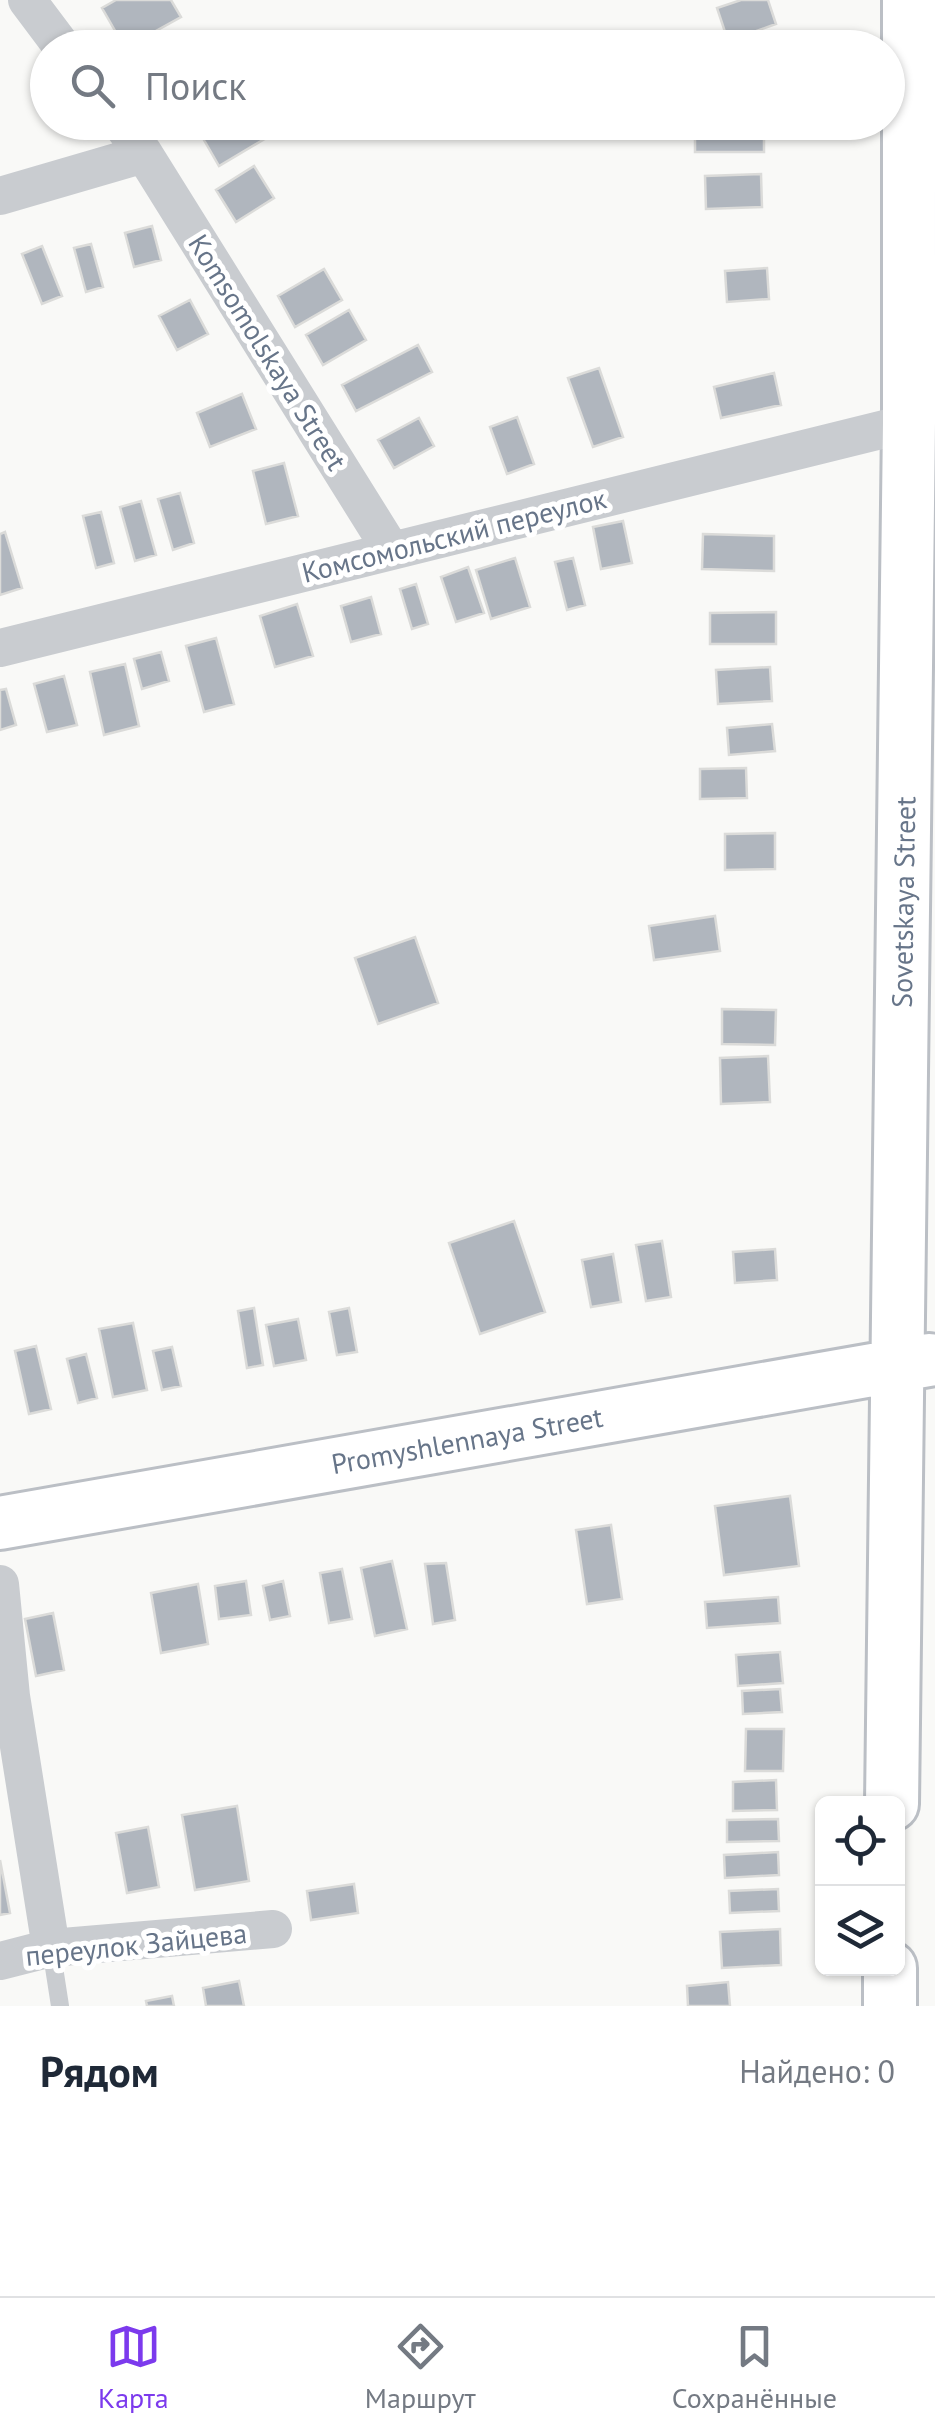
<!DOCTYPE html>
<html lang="ru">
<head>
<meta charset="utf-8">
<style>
  body { margin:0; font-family:"PT Sans",sans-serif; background:#f6f6f7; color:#1f2937 }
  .controls { position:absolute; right:30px; bottom:30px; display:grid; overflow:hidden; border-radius:15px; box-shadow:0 2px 8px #0004 }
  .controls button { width:90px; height:90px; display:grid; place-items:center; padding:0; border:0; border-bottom:2px solid #e0e1e3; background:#fff; color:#1f2937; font:50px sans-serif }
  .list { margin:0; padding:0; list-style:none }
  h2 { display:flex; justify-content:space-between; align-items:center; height:130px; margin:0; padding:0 40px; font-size:42px }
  h2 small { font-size:32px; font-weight:400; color:#747a83 }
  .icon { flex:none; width:55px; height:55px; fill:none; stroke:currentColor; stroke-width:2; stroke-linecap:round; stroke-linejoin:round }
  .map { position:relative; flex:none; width:935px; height:2006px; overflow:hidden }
  .search { position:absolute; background:#fff; box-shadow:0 2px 8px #0004; left:30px; right:30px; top:30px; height:110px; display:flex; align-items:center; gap:25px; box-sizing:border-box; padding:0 35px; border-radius:55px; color:#747a83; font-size:38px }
  .sheet { height:290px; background:#fff }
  nav { display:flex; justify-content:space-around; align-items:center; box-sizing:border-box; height:140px; border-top:2px solid #e0e1e3; background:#fff; font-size:28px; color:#747a83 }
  nav a { display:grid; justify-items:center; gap:5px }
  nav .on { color:#7c3aed }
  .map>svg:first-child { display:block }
  .building { fill:#b0b6be; stroke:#dbdbd9; stroke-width:2.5 }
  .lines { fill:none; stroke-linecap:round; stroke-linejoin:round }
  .secondary-casing { stroke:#bbbfc5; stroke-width:58 }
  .lane { stroke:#c9ccd0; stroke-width:18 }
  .street { stroke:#c9ccd0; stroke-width:38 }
  .secondary { stroke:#fff; stroke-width:52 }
  .labels { text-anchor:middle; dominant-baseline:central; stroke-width:10; stroke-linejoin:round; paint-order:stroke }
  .street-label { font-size:28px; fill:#677589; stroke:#fff }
</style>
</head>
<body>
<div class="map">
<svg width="935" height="2006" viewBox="0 0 935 2006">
  <rect width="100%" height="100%" fill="#f9f9f7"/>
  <path class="building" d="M116,0H171L181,17L125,48L102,8Z
    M741,0H768L776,24L728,41L717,8Z
    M175,122H208L183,136Z
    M234,122H293L219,166L204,140Z
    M695,122H764V152H695Z
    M254,166L274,198L236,222L216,190Z
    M761,174L762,207L706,209L705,176Z
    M152,226L161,260L134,267L125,233Z
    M91,244L103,287L86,292L74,248Z
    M42,246L62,296L42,304L22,254Z
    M767,268L769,299L727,302L725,271Z
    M324,269L342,300L295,327L278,296Z
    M190,300L208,334L177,350L159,316Z
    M349,310L366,340L323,365L306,335Z
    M418,345L432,372L356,411L342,385Z
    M599,368L623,437L593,447L568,378Z
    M774,373L781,405L721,418L714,387Z
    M242,394L256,429L210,447L197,413Z
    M517,417L534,464L507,474L490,427Z
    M419,418L434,446L394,468L378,440Z
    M284,463L298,516L266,524L253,471Z
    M180,493L194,543L173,550L158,499Z
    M141,501L156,555L135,561L120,507Z
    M101,512L114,563L96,568L83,516Z
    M623,521L632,563L601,569L593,527Z
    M5,532L22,588L0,595V534Z
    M703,534L774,536V571L702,569Z
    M515,558L530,607L491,619L476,570Z
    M573,558L585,605L567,610L555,562Z
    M468,567L484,613L456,622L441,577Z
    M416,584L428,624L412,629L400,589Z
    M371,597L381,634L351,642L341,606Z
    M297,604L313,656L275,667L260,616Z
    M776,612V644H710V613Z
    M216,638L234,704L204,712L186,646Z
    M161,652L169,681L142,689L134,659Z
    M125,664L139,726L104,735L90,672Z
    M770,667L772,701L718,704L716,670Z
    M64,676L77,725L47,732L34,684Z
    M6,689L16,725L0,730V690Z
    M772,724L775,751L729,755L727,728Z
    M746,768L747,798L700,799V769Z
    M775,833V869L725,870V834Z
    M715,916L720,951L654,960L649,926Z
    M415,937L438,1003L378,1024L355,958Z
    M722,1009L776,1010L775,1045L722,1044Z
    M768,1056L770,1102L721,1104L720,1058Z
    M514,1221L545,1312L480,1334L449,1243Z
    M662,1241L671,1297L646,1301L636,1245Z
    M775,1249L777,1280L735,1283L733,1252Z
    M613,1254L621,1302L591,1307L582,1260Z
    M254,1308L263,1365L247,1368L238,1311Z
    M349,1308L357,1352L337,1355L329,1312Z
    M298,1319L306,1360L274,1366L266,1325Z
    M133,1323L147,1390L113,1397L99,1329Z
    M36,1346L51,1409L29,1414L15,1351Z
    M172,1347L181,1386L162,1390L153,1351Z
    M86,1354L97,1398L78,1403L67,1359Z
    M790,1496L799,1566L724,1575L715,1506Z
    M611,1525L622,1599L587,1604L576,1530Z
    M392,1561L407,1629L375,1636L361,1568Z
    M446,1563L455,1620L433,1624L425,1564Z
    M342,1569L352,1619L329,1623L320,1573Z
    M246,1581L251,1615L219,1619L215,1586Z
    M283,1581L290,1616L270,1620L263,1586Z
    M198,1584L208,1644L161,1653L151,1593Z
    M778,1597L780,1623L707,1628L705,1602Z
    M53,1613L64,1670L36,1676L25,1619Z
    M780,1652L783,1683L738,1686L736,1655Z
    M780,1689L782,1712L743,1714L742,1691Z
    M746,1729H784L783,1771H745Z
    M776,1780L777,1810L733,1811V1782Z
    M237,1806L249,1881L195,1890L182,1815Z
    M778,1819L779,1841L727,1842V1820Z
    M148,1827L159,1887L127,1893L116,1833Z
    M778,1852L779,1875L725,1878L724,1855Z
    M0,1860L10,1913L0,1915Z
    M354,1884L358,1913L311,1920L307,1891Z
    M778,1889L779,1911L730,1913L729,1891Z
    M780,1929L781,1965L722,1968L720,1932Z
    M239,1981L244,2006H206L203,1988Z
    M728,1982L730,2006H688L687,1986Z
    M172,1996L174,2006H147L146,2001Z"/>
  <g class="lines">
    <defs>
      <path id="secondary" d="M0,1523L929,1360
        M892,1804L909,423V0
        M890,2006V1968"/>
    </defs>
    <use href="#secondary" class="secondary-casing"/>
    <path class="lane" d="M51,1948L60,2006"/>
    <path class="street" d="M27,0L63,48
      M120,122L144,154L391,550
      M0,196L144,154
      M0,648L909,423
      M0,1584L11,1696L51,1948
      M0,1961L51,1948L273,1929"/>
    <use href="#secondary" class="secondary"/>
  </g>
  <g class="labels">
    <g class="street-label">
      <text transform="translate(268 352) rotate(58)">Komsomolskaya Street</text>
      <text transform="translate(454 535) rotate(-14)">Комсомольский переулок</text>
      <text transform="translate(903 902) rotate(-89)">Sovetskaya Street</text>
      <text transform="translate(467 1440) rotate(-10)">Promyshlennaya Street</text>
      <text transform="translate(136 1944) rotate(-6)">переулок Зайцева</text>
    </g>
  </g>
</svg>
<div class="controls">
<button><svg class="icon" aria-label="locate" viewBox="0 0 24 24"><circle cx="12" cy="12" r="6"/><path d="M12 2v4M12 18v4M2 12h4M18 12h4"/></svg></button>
<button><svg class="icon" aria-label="layers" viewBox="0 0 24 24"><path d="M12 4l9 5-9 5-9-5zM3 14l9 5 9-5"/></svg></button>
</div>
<div class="search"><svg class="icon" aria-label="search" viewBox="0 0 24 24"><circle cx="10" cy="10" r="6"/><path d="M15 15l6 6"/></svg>Поиск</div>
</div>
<section class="sheet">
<h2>Рядом<small>Найдено: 0</small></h2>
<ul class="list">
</ul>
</section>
<nav>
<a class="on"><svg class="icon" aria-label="map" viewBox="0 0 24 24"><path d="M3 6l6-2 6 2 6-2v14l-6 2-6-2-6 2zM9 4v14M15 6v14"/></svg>Карта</a>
<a><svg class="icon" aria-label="directions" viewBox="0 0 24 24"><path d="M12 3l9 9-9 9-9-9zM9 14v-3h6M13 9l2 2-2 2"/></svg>Маршрут</a>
<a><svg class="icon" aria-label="saved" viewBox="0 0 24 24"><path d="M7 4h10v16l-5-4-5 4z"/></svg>Сохранённые</a>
</nav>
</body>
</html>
